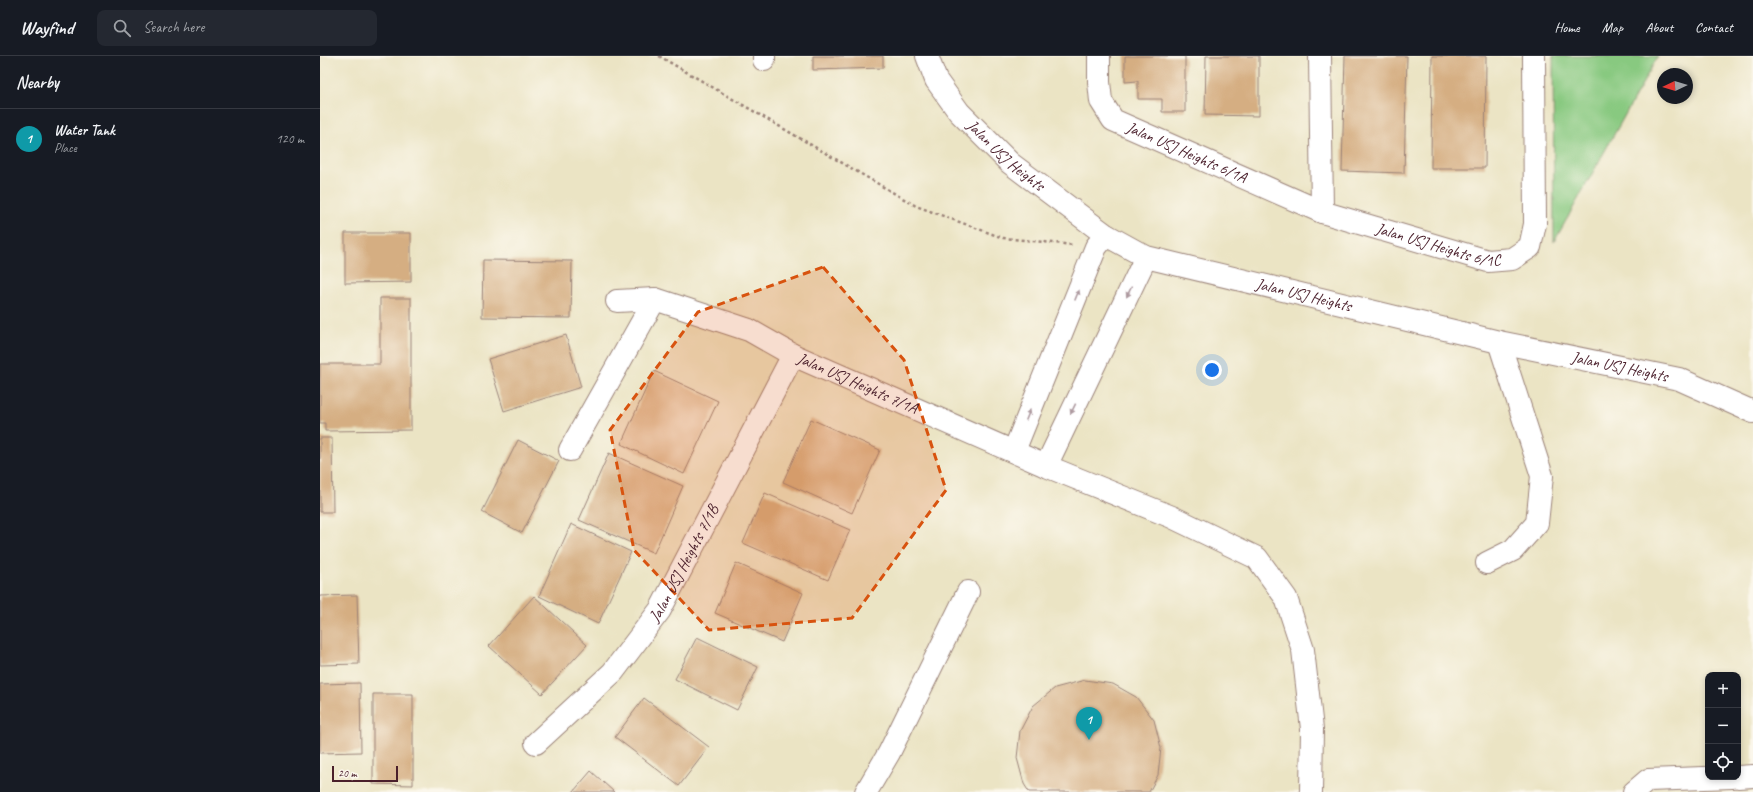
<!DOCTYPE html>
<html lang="en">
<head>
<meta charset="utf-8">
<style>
  body { margin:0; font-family:Caveat,sans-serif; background:#242831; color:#f1f3f6 }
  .controls { position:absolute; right:12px; bottom:12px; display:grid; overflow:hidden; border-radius:8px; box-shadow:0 2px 6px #0003 }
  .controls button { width:36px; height:36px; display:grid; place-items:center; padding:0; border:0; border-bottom:1px solid #363941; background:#171b24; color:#f1f3f6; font:20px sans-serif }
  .compass { position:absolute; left:1337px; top:12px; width:36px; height:36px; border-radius:50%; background:#171b24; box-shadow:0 2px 6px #0003; rotate:266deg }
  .scale { position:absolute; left:12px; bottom:10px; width:66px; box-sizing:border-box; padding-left:4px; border:2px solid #4a1f2b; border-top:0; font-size:11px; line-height:14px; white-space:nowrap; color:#4a1f2b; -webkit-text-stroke:3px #fbf7ec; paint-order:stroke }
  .you { position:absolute; left:892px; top:314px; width:14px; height:14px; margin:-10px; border:3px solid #fff; border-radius:50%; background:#1a73e8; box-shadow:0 0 0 6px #1a73e833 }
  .badge { display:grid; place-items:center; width:26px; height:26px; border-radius:50%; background:#c8321e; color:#fff; font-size:13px; font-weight:700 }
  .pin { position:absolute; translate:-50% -33px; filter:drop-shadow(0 1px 2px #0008) }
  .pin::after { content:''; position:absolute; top:21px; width:14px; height:12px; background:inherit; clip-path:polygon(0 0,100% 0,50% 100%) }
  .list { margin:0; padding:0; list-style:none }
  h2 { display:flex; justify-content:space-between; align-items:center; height:52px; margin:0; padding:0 16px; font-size:17px }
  h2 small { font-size:13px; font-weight:400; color:#9ea1a6 }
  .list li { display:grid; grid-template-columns:26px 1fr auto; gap:12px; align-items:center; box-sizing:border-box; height:60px; padding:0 16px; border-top:1px solid #363941 }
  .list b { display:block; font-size:15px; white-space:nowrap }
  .list p { margin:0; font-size:13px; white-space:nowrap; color:#9ea1a6 }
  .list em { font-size:13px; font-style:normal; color:#9ea1a6 }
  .icon { flex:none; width:22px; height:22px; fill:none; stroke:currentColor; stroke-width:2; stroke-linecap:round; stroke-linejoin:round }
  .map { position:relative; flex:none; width:1433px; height:736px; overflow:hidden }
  header { display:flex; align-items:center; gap:24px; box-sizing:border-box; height:56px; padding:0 20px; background:#171b24; border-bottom:1px solid #363941 }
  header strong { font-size:19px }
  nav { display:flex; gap:22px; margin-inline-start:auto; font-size:14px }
  .search { width:280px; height:36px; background:#242831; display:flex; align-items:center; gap:10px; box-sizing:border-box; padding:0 14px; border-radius:8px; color:#9ea1a6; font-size:15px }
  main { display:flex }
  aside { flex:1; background:#171b24 }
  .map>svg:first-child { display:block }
  .green { fill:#88c980; stroke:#697456 }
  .building { fill:#d5ae82 }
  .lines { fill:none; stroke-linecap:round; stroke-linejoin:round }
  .minor-casing { stroke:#9a8278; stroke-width:24 }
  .path { stroke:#9a8278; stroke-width:2.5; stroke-dasharray:3 3; stroke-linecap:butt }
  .minor { stroke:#fff; stroke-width:22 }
  .oneway { fill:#ae9aa0 }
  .marked { fill:#d8530f; fill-opacity:0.2; stroke:#d8530f; stroke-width:3; stroke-dasharray:8 5; stroke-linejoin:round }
  .labels { text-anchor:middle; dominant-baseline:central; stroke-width:3; stroke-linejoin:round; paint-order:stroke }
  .street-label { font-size:16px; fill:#4a1f2b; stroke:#fbf7ec }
</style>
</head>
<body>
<header>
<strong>Wayfind</strong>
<div class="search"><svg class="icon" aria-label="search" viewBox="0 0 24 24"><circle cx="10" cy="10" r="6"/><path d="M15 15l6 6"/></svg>Search here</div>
<nav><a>Home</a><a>Map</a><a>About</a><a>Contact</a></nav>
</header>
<main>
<aside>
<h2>Nearby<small></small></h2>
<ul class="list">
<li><span class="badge" style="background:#0f9aa8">1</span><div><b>Water Tank</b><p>Place</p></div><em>120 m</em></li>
</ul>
</aside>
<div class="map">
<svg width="1433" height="736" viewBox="0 0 1433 736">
  <rect width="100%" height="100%" fill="#fbf7ec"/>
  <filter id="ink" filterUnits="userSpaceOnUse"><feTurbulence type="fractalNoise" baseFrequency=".025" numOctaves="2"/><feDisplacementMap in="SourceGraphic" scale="8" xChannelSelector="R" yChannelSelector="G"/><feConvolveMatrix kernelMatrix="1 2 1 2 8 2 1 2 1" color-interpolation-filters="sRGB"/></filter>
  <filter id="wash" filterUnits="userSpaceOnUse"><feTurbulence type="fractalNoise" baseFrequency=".012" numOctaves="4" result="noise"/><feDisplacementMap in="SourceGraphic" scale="16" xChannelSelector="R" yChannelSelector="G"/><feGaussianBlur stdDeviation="0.9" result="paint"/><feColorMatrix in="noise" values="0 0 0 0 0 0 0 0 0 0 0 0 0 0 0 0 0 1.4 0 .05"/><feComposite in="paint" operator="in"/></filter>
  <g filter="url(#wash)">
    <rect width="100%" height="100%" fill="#ebe4c4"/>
    <path class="green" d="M1233,0H1338L1234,186Z"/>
    <g id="blocks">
      <path class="building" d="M493,0H563V12L493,14Z
        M805,0H865V56H842V43H818V25L805,26Z
        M886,0H939V60L885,59Z
        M1025,0H1087L1084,117L1022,115Z
        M1112,0H1166L1165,112H1111Z
        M25,177H91V226L25,227Z
        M163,204L252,205L251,262L162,261Z
        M60,242H91V374L5,375V367H0V308H60Z
        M246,279L261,331L184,355L168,303Z
        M334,315L398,345L364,418L301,388Z
        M491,363L560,394L532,457L463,426Z
        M0,382H12L13,456H0Z
        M198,384L239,405L202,477L162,456Z
        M289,397L363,430L334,497L259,464Z
        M445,437L530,474L508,524L423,487Z
        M251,468L311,496L278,568L219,540Z
        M416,507L483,537L462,586L395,557Z
        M37,539L39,608L0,609V540Z
        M214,540L267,589L222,638L169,590Z
        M377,581L438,611L417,654L355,623Z
        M765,624L793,628L816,641L834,664L841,692L838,719L829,736H709L704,728L697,702L700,675L713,650L735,632Z
        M40,627L41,696L0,697V628Z
        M53,638H93V729L53,728Z
        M324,642L389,691L359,730L295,681Z
        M271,715L294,736H253Z"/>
    </g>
  </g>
  <g filter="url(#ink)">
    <use href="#blocks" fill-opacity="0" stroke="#9a8278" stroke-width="1"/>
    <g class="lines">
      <defs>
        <g id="minor">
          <path id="s1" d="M607,0L616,24L639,56L690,107L786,179L826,201L1179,286L1359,323L1433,356"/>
          <path id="s2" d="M779,0V26L781,45L793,64L1002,156L1168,205L1192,203L1210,191L1215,168L1214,0"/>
          <path d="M1000,0L1002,156"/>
          <path d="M444,4V0"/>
          <path id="s3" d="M297,245L335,243L429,274L473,299L726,410L852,461L937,502L966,542L983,594L992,673L991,736"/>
          <path d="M250,394L335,243"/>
          <path d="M694,395L776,191L786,179"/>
          <path d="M726,410L826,201"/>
          <path d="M1167,507L1193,494L1217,467L1222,420L1179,286"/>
          <path id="s4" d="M216,687L293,616L340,554L473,299"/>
          <path d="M1418,721L1433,720"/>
          <path d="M546,736L569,697L648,536"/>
          <path d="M1314,736L1328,724L1412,721"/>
        </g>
      </defs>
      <use href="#minor" class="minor-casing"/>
      <path class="path" d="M339,0L596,150L683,182L754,189"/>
      <use href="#minor" class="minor"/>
    </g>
    <defs><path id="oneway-solid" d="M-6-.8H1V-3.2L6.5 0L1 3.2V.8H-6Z"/></defs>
    <g class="oneway">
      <use href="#oneway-solid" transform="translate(809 236) rotate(116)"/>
      <use href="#oneway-solid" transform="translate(757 239) rotate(-68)"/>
      <use href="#oneway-solid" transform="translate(753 353) rotate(116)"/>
      <use href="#oneway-solid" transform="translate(708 359) rotate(-68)"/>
    </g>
  </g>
  <path class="marked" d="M503,211L584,304L626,434L532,562L389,574L314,494L290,374L378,256Z"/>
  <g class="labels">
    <g class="street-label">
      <text stroke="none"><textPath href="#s2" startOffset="148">Jalan USJ Heights 6/1A</textPath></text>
      <text stroke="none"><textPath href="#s1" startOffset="129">Jalan USJ Heights</textPath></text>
      <text stroke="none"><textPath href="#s2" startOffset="417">Jalan USJ Heights 6/1C</textPath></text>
      <text stroke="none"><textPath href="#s1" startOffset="465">Jalan USJ Heights</textPath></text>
      <text stroke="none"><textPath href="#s1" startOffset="789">Jalan USJ Heights</textPath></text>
      <text stroke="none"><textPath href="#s3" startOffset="258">Jalan USJ Heights 7/1A</textPath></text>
      <text stroke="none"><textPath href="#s4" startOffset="235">Jalan USJ Heights 7/1B</textPath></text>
    </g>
  </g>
</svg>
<div class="controls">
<button>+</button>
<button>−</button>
<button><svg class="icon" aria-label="locate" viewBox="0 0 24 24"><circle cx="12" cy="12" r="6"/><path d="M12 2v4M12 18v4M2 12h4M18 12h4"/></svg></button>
</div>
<svg class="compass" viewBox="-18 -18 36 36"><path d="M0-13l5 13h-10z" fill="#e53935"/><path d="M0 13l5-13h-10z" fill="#9ea1a6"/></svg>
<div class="scale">20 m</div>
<div class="you"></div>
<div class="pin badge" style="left:769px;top:684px;background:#0f9aa8">1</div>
</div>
</main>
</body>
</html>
